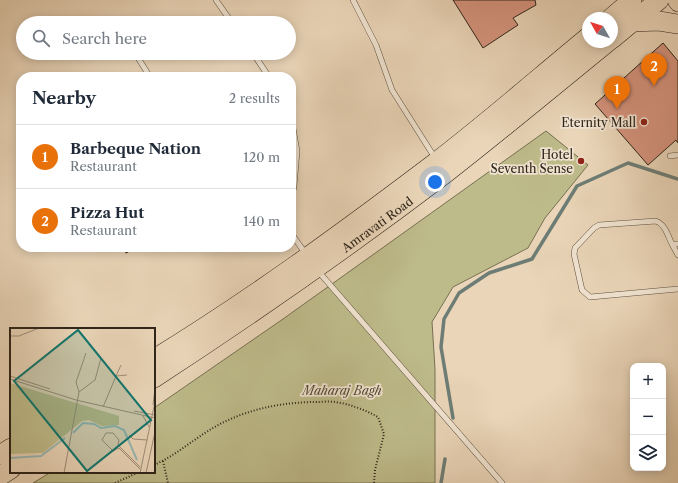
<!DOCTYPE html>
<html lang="en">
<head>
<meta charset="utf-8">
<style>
  body { margin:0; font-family:"Libre Caslon Text",serif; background:#f2f2f3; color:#1f2937 }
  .controls { position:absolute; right:12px; bottom:12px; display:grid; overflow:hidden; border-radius:8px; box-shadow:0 2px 10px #0003 }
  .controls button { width:36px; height:36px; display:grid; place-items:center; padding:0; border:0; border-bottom:1px solid #e0e1e3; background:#fff; color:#1f2937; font:20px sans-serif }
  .compass { position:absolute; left:582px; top:12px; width:36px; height:36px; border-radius:50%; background:#fff; box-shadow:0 2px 10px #0003; rotate:309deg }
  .you { position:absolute; left:435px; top:182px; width:14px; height:14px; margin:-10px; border:3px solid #fff; border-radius:50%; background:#1a73e8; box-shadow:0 0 0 6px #1a73e833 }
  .badge { display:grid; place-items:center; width:26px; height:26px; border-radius:50%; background:#8f2418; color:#fff; font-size:13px; font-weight:700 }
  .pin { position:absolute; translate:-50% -33px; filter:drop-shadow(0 1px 2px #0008) }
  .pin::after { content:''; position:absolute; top:21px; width:14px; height:12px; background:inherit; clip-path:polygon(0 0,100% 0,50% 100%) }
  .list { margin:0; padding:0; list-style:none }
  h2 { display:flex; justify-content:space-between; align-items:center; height:52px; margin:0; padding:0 16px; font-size:17px }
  h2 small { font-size:13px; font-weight:400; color:#747a83 }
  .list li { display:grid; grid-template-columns:26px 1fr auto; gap:12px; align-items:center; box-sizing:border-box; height:64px; padding:0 16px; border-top:1px solid #e0e1e3 }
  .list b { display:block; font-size:15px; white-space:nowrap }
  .list p { margin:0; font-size:13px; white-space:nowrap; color:#747a83 }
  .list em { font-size:13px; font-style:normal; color:#747a83 }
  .icon { flex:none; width:22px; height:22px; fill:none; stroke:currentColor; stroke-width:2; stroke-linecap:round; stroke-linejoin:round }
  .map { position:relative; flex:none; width:678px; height:483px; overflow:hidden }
  .search { position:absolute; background:#fff; box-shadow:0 2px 10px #0003; left:16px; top:16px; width:280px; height:44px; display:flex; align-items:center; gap:10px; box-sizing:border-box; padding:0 14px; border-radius:22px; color:#747a83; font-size:15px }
  .panel { position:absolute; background:#fff; box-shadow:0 2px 10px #0003; left:16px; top:72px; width:280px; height:180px; border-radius:16px }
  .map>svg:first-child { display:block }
  .green { fill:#bebb8a; stroke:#767052 }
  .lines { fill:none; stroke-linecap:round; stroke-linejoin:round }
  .stream { stroke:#6d7d76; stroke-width:3.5 }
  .building { fill:#d5937d; stroke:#2d2419 }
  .lane-casing { stroke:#5c5041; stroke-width:6 }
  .primary-casing { stroke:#2d2419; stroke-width:18 }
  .highway-casing { stroke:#2d2419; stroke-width:20 }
  .path { stroke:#2d2419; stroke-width:2; stroke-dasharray:1 2; stroke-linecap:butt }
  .lane { stroke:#f1e4d1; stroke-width:5 }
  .primary { stroke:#ead5b8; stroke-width:17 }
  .highway { stroke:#ead5b8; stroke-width:19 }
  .poi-dot { fill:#8f2418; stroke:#f1e4d1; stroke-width:1.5 }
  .labels { text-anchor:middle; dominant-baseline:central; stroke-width:3.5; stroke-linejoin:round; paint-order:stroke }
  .poi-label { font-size:12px; fill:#2d2419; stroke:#f1e4d1; text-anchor:end }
  .street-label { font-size:12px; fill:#2d2419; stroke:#f1e4d1 }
  .park-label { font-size:12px; font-style:italic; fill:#514a35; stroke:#f1e4d1 }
  .inset-river { fill:none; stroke:#98b8b4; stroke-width:2 }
  .inset-road { fill:none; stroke:#9e8e78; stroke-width:1 }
  .view { fill:#0f766e; fill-opacity:0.15; stroke:#0f766e; stroke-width:2 }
  .inset-edge { fill:none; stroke:#2d2419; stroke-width:2 }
</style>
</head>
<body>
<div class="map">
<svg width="678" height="483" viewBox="0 0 678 483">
  <rect width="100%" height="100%" fill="#ead5b8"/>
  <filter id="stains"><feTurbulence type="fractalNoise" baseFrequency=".005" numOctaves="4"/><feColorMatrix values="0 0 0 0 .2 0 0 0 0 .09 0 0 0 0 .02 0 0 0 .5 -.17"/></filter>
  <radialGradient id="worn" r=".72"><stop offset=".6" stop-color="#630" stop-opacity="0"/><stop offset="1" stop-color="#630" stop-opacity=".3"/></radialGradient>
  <path class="green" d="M546,131L588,165L545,218L528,248L453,287L432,322L435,369V483H33L51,472H154V408L283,319Z"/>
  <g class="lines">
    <path class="stream" d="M453,418L441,347L444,319L459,293L489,273L532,259L577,186L628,163L678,179
      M441,483L445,459"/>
  </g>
  <path class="building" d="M453,0H535L536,5L513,18L518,25L483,48Z
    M663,43L678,61V143L676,140L648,165L595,104Z
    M123,247H137L126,253Z"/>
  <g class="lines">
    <defs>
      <path id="lane" d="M216,0L232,23
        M353,0L376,45L392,90L435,158
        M135,53L150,77
        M253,53L269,77
        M291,117L297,151L294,186L291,201
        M670,156L678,155
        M291,233L305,253
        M672,244L678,255
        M678,244H672C668,236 665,224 656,221L599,225L594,228L575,248L574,254L582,290L590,297L678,289
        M318,271L502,483"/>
      <path id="primary" d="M676,0L678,3"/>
      <g id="highway">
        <path d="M611,18L632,0"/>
        <path d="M632,22L659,21L678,24"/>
        <path d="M612,39L659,0"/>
        <path d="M154,359C252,299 345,231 436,162C488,122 537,79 588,37"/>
        <path id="s1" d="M154,378C254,313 351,245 446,173C501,130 554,86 608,42"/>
        <path d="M0,455L11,448"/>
        <path d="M0,476L11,469"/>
      </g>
    </defs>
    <use href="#lane" class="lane-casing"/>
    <use href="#primary" class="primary-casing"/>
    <use href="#highway" class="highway-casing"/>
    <path class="path" d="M163,461L168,483
      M154,465C179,454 199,434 224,422C253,408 285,402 317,402C322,402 329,401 335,402C350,404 365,410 378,417L384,434L375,470L374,483
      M115,483L139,472"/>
    <use href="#lane" class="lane"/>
    <use href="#primary" class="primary"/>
    <use href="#highway" class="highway"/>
  </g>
  <g class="poi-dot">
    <circle cx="644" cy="122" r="4"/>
    <circle cx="581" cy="161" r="4"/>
  </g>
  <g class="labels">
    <g class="poi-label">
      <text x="636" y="122">Eternity Mall</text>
      <text x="573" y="154">Hotel<tspan x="573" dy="14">Seventh Sense</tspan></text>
    </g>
    <g class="street-label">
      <text stroke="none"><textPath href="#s1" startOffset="271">Amravati Road</textPath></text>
    </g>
    <g class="park-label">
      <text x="342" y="390">Maharaj Bagh</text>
    </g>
  </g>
  <g transform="translate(10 328)">
    <rect width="145" height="145" fill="#ead5b8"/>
    <path d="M0,55L109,88V97L92,98L79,92L72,93L33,125L0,126Z" fill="#bebb8a"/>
    <path class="inset-river" d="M63,105L73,95L84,96L91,100L105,98L114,102L127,132M0,130L31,128L55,110"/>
    <path class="inset-road" d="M0,8H9L29,0M0,48L40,61M106,48L111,37M0,51L66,72L145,90M69,64L85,52L91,30M143,77L145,60M93,79L106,48L117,47M124,83L145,87M133,88L139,99M119,107L123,111L137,112M130,141L109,120L103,123L92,112L96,105H103L109,112L108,117L130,139M54,145L69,64L66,54L76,25M130,145L145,74M136,145L145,104"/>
    <path class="view" d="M68,2L141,92L77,143L4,53Z"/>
    <rect width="145" height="145" class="inset-edge"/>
  </g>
  <rect width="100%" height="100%" filter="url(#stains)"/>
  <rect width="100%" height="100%" fill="url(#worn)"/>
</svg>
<div class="controls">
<button>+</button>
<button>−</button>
<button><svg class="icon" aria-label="layers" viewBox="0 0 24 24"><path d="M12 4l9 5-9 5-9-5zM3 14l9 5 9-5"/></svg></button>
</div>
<svg class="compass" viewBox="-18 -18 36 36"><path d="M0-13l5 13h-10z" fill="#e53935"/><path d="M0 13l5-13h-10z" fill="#747a83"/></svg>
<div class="you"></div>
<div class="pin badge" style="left:617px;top:109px;background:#e8710a">1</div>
<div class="pin badge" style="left:654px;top:86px;background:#e8710a">2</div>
<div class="search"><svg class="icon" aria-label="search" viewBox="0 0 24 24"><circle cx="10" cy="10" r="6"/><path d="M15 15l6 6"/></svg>Search here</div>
<section class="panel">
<h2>Nearby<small>2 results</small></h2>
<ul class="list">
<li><span class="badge" style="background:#e8710a">1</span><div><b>Barbeque Nation</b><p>Restaurant</p></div><em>120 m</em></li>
<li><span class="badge" style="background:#e8710a">2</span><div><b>Pizza Hut</b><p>Restaurant</p></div><em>140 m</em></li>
</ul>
</section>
</div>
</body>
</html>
